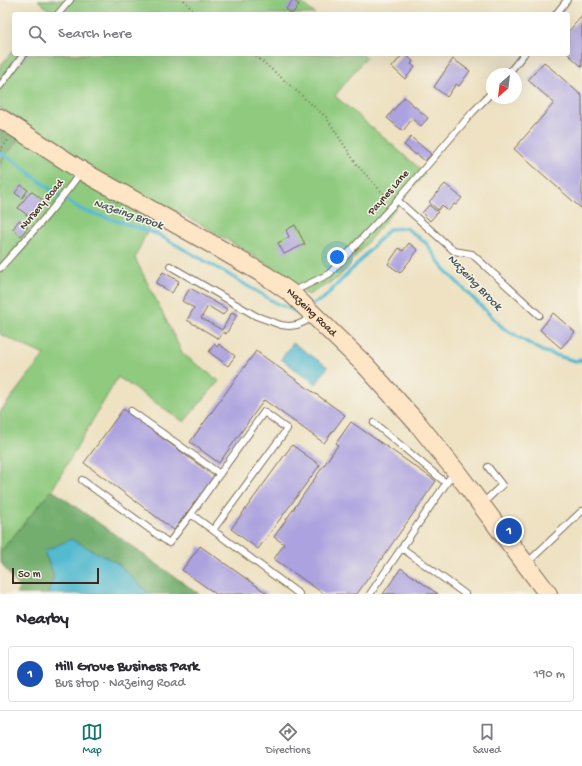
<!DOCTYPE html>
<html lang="en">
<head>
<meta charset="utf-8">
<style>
  body { margin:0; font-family:"Gochi Hand",sans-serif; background:#f2f2f3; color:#2b2b33 }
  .compass { position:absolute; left:486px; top:68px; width:36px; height:36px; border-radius:50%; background:#fff; box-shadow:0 4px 16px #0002; rotate:208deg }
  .scale { position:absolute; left:12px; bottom:10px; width:87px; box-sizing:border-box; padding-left:4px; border:2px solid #3b2a1e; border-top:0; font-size:11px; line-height:14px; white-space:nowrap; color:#3b2a1e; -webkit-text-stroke:3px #f7f3e8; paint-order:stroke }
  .you { position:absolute; left:337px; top:257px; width:14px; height:14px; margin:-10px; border:3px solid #fff; border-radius:50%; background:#1a73e8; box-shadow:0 0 0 6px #1a73e833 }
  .badge { display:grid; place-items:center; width:26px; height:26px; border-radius:50%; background:#0f766e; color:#fff; font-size:13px; font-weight:700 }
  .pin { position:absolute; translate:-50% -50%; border:2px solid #fff; box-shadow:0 1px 4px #0006 }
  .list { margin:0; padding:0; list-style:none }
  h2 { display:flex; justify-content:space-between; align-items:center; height:52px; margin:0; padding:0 16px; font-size:17px }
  h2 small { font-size:13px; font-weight:400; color:#7c7c81 }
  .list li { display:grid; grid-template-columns:26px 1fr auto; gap:12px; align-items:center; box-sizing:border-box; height:56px; margin:0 8px 8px; padding:0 8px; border:1px solid #e1e1e2; border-radius:4px }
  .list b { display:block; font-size:15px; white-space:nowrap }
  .list p { margin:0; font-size:13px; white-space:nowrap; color:#7c7c81 }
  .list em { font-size:13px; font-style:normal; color:#7c7c81 }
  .icon { flex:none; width:22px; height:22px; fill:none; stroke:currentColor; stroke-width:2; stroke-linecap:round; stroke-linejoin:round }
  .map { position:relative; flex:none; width:582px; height:594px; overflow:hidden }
  .search { position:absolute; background:#fff; box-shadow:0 4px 16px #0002; left:12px; right:12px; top:12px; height:44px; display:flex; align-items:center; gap:10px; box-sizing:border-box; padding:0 14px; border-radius:4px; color:#7c7c81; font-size:15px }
  .sheet { height:116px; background:#fff }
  nav { display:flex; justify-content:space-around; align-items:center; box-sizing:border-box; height:56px; border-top:1px solid #e1e1e2; background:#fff; font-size:11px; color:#7c7c81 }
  nav a { display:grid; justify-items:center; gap:2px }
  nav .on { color:#0f766e }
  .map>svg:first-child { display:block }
  .green { fill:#8fca7f; stroke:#657a4e }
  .forest { fill:#73ae6e; stroke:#576c46 }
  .water { fill:#52bacf; stroke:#467276 }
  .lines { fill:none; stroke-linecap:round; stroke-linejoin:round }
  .stream { stroke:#52bacf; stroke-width:3.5 }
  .building { fill:#aba2df }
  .service-casing { stroke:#7a6a58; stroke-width:8 }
  .secondary-casing { stroke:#7a6a58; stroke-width:20 }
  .path { stroke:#7a6a58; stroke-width:2; stroke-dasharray:1 3; stroke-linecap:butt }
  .service { stroke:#fff; stroke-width:6 }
  .secondary { stroke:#fde5c5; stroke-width:18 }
  .labels { text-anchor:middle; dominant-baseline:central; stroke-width:3; stroke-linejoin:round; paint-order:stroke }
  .street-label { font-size:11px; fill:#3b2a1e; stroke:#f7f3e8 }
  .water-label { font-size:12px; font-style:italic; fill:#425553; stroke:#f7f3e8 }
</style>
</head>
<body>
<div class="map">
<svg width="582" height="594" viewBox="0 0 582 594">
  <rect width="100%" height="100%" fill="#f7f3e8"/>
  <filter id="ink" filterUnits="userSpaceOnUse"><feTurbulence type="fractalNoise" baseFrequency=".025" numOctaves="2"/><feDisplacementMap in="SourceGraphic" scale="8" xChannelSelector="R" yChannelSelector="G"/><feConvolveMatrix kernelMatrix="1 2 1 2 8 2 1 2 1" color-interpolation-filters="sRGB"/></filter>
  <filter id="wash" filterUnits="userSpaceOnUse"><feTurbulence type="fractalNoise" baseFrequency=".012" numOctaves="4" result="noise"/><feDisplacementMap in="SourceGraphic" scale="16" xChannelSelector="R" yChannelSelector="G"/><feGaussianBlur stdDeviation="0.9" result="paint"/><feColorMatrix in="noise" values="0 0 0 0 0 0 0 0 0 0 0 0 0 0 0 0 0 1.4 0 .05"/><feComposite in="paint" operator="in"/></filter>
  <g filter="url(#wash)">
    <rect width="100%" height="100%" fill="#eee2c3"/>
    <path class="green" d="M38,0H298L315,14H44L48,9Z
      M14,50V54H362L366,57L335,96L425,173L338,278L308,295L273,268L206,227L160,203L135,258L183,354L219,381L184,422L118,377L52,490L0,552V412L44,355L0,334V164L28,126L0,108V66Z"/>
    <path class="forest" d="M0,108L28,126L0,164Z
      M52,490L199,594H149L117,563L44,551L54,576L48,594H16L19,588L0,561V552Z"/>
    <path class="water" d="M293,343L328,367L316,384L281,359Z
      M71,539L117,563L149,594H48L54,576L44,551Z"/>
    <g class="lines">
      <path class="stream" d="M0,153L13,160L55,193L82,210L157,234L226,273L276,303L296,312
        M312,304L323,299L359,262L389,229L406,228L426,243L444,269L503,328L542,351L575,361L582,360"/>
    </g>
    <g id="blocks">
      <path class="building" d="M293,0L299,5L292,14L286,9Z
        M582,16V67L568,54V32Z
        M403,54H405L413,61L411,64L415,67L405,79L392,67Z
        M453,59L470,71L459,86L456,84L447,97L434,87Z
        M544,62L582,96V209L514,149L554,103L528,80Z
        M404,97L428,118L421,126L412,119L403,131L387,118Z
        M411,137L431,154L425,161L417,154L416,155L404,145Z
        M445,184L462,198L456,205L454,204L448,211L442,205L438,210L429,202Z
        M21,185L28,190L22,198L15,193Z
        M31,191L44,201L31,218L18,208Z
        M429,205L438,212L430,221L422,213Z
        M19,220L28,227L21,236L13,229Z
        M295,225L305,244L284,254L278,243L289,237L286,230Z
        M409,243L418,250L400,273L388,264L399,248L403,251Z
        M163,272L179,281L172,293L156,283Z
        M190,288L227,309L223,315L208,306L201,318L222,330L232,312L237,315L226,334L223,332L219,339L187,320L194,308L182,301Z
        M553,313L575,332L561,348L540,330Z
        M214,344L217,347L219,344L235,356L228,366L209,352Z
        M256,351L345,415L324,443L264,400L219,463L190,442Z
        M123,409L214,476L174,530L84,463Z
        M351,422L436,481L357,594H324L274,559L284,544L274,537L338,445L336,443Z
        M292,445L320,465L258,549L231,529Z
        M200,546L268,594H216L182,570Z
        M401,568L438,594H383Z"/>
    </g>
  </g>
  <g filter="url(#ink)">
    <use href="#blocks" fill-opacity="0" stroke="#7a6a58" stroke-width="1"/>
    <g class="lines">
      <defs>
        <path id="service" d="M58,14L70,0
          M556,14L567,0
          M508,74L524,54
          M0,86L24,54
          M397,200L454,251L472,254L539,315
          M170,266L256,316L281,325L289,326L297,325L306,321L312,315
          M0,268C28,237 56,207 80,173
          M292,292L329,274L393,205L472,113L492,92
          M131,411L220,474
          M374,423L446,483
          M82,480L169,543L191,514L299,594
          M482,504L502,485L488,467
          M191,514L264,412L287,429L213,530
          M402,548L465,594
          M527,563L582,511
          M370,594L454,472"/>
        <g id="secondary">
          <path id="s1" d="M0,118L82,171L208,242L265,275L291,293L366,366L418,424L455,470L548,594"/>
        </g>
      </defs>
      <use href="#service" class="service-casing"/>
      <use href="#secondary" class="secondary-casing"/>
      <path class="path" d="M184,0L196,14
        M253,54L276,73L326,117L357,165L388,199
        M0,151L8,140"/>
      <use href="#service" class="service"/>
      <use href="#secondary" class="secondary"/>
    </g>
  </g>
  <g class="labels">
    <g class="street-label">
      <text transform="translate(389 193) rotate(-49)">Paynes Lane</text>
      <text transform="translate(42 205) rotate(-50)">Nursery Road</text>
      <text stroke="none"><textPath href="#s1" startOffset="368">Nazeing Road</textPath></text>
    </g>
    <g class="water-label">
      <text transform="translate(128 215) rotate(19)">Nazeing Brook</text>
      <text transform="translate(474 283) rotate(46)">Nazeing Brook</text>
    </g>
  </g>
</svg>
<svg class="compass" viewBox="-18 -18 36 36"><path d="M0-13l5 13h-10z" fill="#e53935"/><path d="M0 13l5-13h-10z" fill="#7c7c81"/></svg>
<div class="scale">50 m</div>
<div class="you"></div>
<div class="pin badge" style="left:509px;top:531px;background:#1a4fb4">1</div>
<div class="search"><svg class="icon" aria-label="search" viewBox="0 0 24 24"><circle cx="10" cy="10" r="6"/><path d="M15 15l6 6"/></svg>Search here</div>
</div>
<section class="sheet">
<h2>Nearby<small></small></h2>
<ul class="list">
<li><span class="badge" style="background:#1a4fb4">1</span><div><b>Hill Grove Business Park</b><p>Bus stop · Nazeing Road</p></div><em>190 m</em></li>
</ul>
</section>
<nav>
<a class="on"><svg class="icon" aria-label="map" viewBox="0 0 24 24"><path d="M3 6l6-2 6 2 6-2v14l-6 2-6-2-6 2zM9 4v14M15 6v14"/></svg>Map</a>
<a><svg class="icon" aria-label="directions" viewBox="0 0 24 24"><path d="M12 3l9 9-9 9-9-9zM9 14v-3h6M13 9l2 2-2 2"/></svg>Directions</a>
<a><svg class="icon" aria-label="saved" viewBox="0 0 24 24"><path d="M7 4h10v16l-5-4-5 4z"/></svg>Saved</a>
</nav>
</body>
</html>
